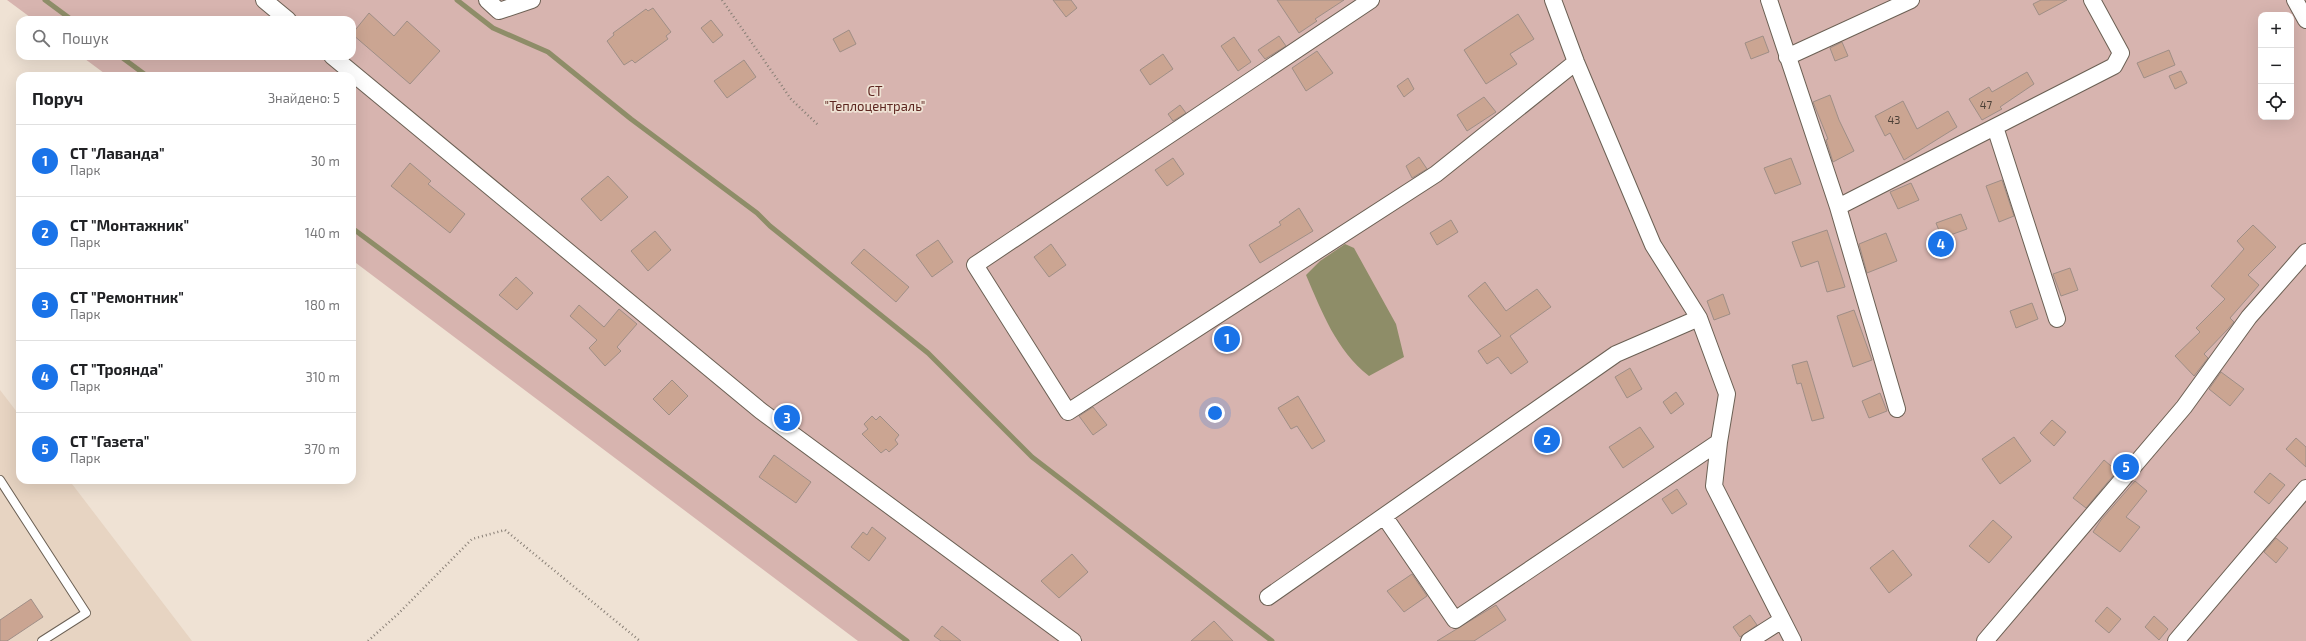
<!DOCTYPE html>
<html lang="uk">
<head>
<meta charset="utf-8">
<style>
  body { margin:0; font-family:"Exo 2",sans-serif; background:#f2f2f2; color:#202124 }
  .controls { position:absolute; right:12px; top:12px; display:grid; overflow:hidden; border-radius:8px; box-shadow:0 4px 16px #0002 }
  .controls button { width:36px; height:36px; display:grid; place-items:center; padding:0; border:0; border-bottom:1px solid #e0e0e0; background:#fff; color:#202124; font:20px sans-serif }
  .you { position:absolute; left:1215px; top:413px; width:14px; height:14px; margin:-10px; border:3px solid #fff; border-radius:50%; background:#1a73e8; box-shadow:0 0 0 6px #1a73e833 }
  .badge { display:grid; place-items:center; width:26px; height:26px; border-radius:50%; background:#1a73e8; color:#fff; font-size:13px; font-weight:700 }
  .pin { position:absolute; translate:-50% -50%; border:2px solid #fff; box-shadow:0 1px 4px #0006 }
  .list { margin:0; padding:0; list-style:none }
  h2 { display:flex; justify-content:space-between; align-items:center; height:52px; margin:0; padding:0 16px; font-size:17px }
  h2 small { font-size:13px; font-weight:400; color:#757577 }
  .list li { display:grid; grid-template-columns:26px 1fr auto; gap:12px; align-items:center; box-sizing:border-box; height:72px; padding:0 16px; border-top:1px solid #e0e0e0 }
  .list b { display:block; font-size:15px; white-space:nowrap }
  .list p { margin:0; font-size:13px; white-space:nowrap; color:#757577 }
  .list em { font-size:13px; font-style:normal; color:#757577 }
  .icon { flex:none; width:22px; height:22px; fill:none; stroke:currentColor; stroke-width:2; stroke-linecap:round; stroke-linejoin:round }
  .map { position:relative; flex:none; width:2306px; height:641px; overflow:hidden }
  .search { position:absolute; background:#fff; box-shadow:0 4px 16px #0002; left:16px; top:16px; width:340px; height:44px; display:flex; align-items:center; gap:10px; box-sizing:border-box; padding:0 14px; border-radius:12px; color:#757577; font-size:15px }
  .panel { position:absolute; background:#fff; box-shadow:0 4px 16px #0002; left:16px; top:72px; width:340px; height:412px; border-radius:12px }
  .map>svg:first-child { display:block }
  .built { fill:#e7d4c2 }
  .green { fill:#d7b4af; fill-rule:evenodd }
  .water { fill:#8e8d68 }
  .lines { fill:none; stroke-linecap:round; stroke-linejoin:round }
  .stream { stroke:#8e8d68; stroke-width:5 }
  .building { fill:#cba592; stroke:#9f8e86 }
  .service-casing { stroke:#6b6054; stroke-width:10 }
  .minor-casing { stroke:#6b6054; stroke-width:18 }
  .path { stroke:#887f76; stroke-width:2.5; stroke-dasharray:1 3; stroke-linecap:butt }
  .service { stroke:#fff; stroke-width:8 }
  .minor { stroke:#fff; stroke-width:16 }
  .labels { text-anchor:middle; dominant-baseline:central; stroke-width:3.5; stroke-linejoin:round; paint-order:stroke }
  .number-label { font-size:11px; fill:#4c4037 }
  .park-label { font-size:13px; fill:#5d2620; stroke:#efe2d4 }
</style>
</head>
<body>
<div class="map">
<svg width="2306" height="641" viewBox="0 0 2306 641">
  <rect width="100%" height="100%" fill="#efe2d4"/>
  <path class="built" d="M0,390L20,416V480H69L192,641H0Z"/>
  <path class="green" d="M7,0H2306V641H858L352,260V76H108L81,56H352V20H34ZM2261,15H2291V117H2261Z"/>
  <path class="water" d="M1345,244L1354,248L1396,324L1404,357L1369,376C1336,350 1322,312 1306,275L1320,261Z"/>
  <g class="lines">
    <path class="stream" d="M45,0L72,20
      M457,0L493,28L548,52L631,119L757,213L770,226L928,353L1032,457L1272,641
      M120,56L147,76
      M352,228L907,641"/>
  </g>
  <path class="building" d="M1053,0H1071L1077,8L1066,17Z
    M1277,0H1344L1315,19L1317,21L1299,33Z
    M2041,0H2067L2039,15L2033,4Z
    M653,8L671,32L666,36L668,39L635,63L632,60L624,65L607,41L614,35L613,33L646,9L648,11Z
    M369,13L394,36L407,21L440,51L410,84L352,34Z
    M1518,14L1534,39L1510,54L1517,64L1486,84L1464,50Z
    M711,20L723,35L713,43L701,28Z
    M849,30L856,44L840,52L833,39Z
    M1279,36L1286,46L1265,59L1258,50Z
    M1763,36L1769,52L1751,59L1745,43Z
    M1234,37L1251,62L1238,71L1221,46Z
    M1842,42L1848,56L1835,61L1830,48Z
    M2169,50L2175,65L2144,78L2137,63Z
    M1317,51L1333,73L1306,91L1292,68Z
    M1163,54L1173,69L1150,85L1140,70Z
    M744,60L756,77L727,98L714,81Z
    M2181,71L2187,83L2175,89L2169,76Z
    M2027,72L2034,84L2000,107L2002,109L1982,120L1969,99L1989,87L1992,92Z
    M1408,78L1414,89L1404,97L1397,86Z
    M1830,95L1839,120L1854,151L1833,162L1826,140L1828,139L1813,102Z
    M1484,97L1496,112L1467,131L1457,115Z
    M1903,101L1917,129L1948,111L1957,127L1904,160L1890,133L1885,136L1875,116Z
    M1180,105L1186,113L1173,121L1168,114Z
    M1419,157L1427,169L1412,178L1406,166Z
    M1173,158L1184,174L1167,186L1155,170Z
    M1791,158L1801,184L1775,194L1764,168Z
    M410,163L431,181L428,184L465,214L450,233L391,186Z
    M608,176L628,197L601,221L581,199Z
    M2002,180L2014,216L1999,222L1986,186Z
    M1911,183L1919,200L1898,209L1890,192Z
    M1299,208L1313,231L1260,263L1249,245L1281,225L1279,222Z
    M1961,214L1967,229L1942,238L1936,223Z
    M1451,220L1458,232L1437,245L1430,233Z
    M2253,225L2276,247L2248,275L2259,285L2230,318L2234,322L2228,329L2204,354L2208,358L2194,376L2175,356L2200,332L2196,328L2225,299L2211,286L2244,249L2237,241Z
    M1827,230L1845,287L1827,292L1818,261L1801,267L1792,242Z
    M655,231L671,250L648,271L631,251Z
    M1886,233L1897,261L1867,273L1859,244Z
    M938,240L953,262L932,277L916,255Z
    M1051,244L1066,265L1049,277L1034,257Z
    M864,249L909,287L896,302L851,263Z
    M2070,268L2078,290L2061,296L2053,274Z
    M516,277L533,293L517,310L499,295Z
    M1485,282L1506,311L1537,289L1551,307L1510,336L1528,362L1511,374L1498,357L1487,364L1478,351L1501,336L1468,296Z
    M1723,294L1730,314L1714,320L1707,301Z
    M2032,303L2038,319L2016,328L2010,311Z
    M579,305L604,327L619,309L637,324L617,347L621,351L605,366L589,348L597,340L570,316Z
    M1854,310L1872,360L1853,367L1837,316Z
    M1807,361L1824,418L1812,421L1801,383L1797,384L1792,365Z
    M1630,368L1642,389L1627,398L1615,377Z
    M2221,372L2244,389L2230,406L2209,389Z
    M672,380L688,396L669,415L653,399Z
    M1676,392L1684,404L1671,414L1663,402Z
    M1880,393L1887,411L1869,418L1862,401Z
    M1298,396L1325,441L1312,449L1297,426L1291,429L1278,408Z
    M1093,407L1107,425L1093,435L1079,416Z
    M872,416L876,420L880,416L899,435L895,440L898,444L889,452L886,449L881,453L862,434L868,429L864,424Z
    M2052,420L2066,432L2054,446L2040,433Z
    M1640,427L1654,447L1623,468L1609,447Z
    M2014,437L2031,461L2000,484L1982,459Z
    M2296,438L2306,447V467L2286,449Z
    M774,455L811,482L796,503L759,477Z
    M2104,460L2117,471L2086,508L2073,498Z
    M2270,473L2285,485L2269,504L2254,492Z
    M2135,481L2147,491L2126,517L2140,527L2120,552L2093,532L2101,520Z
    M1677,489L1687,504L1672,514L1662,499Z
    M1993,520L2012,537L1989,563L1969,546Z
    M872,527L886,538L869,561L851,547L863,532L867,535Z
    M2276,538L2288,548L2276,563L2264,552Z
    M1893,550L1912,575L1889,593L1870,568Z
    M1072,554L1088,572L1059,598L1041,581Z
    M1412,574L1427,596L1404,612L1387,591Z
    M31,599L43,617L7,641H0V620Z
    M1496,605L1506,620L1474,641H1437Z
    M2107,607L2121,619L2109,633L2095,621Z
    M1750,615L1757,625L1740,637L1733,627Z
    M2154,616L2168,629L2159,640L2145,627Z
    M1214,621L1233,641H1191Z
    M942,626L961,641H941L934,636Z"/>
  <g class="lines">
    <defs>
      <path id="service" d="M0,480L86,613L42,641"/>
      <path id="minor" d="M264,0L288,20
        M487,0L499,11L532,0
        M1371,0L975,265L1068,412L1436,174L1576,62
        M1553,0L1576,62L1653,245L1699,318L1727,394L1719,442L1714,486L1793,641
        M1769,0L1838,207L1897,409
        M2295,0L2306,20
        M332,56L761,411L1073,641
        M1787,57L1911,0
        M1995,127L2057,319
        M1838,207L2114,66L2121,53L2092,0
        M1384,516L1455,620L1719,442
        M1268,597L1616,354L1699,318
        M1749,641L1782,620
        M1985,641L2184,407L2249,317L2306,252
        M2176,641L2306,488"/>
    </defs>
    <use href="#service" class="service-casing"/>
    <use href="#minor" class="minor-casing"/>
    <path class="path" d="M722,0L791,99L818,125
      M368,641L398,614L472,539L505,530L640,641"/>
    <use href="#service" class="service"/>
    <use href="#minor" class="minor"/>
  </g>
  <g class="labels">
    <g class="number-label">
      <text x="1986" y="104">47</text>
      <text x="1894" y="119">43</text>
    </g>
    <g class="park-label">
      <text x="875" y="91">СТ<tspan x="875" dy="15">"Теплоцентраль"</tspan></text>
    </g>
  </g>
</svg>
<div class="controls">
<button>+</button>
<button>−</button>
<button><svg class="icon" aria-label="locate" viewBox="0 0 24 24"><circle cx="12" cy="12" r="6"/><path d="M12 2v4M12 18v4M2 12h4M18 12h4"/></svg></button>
</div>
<div class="you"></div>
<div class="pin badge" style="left:1227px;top:339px">1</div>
<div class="pin badge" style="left:1547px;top:440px">2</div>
<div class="pin badge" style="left:787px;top:418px">3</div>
<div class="pin badge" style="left:1941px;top:244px">4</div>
<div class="pin badge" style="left:2126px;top:467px">5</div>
<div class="search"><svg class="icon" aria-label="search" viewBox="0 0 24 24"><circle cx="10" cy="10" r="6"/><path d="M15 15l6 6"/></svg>Пошук</div>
<section class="panel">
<h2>Поруч<small>Знайдено: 5</small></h2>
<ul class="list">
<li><span class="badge">1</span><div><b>СТ &quot;Лаванда&quot;</b><p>Парк</p></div><em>30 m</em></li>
<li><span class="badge">2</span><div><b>СТ &quot;Монтажник&quot;</b><p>Парк</p></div><em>140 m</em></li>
<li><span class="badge">3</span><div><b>СТ &quot;Ремонтник&quot;</b><p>Парк</p></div><em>180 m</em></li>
<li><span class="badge">4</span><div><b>СТ &quot;Троянда&quot;</b><p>Парк</p></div><em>310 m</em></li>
<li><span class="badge">5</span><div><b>СТ &quot;Газета&quot;</b><p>Парк</p></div><em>370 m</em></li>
</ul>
</section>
</div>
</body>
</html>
